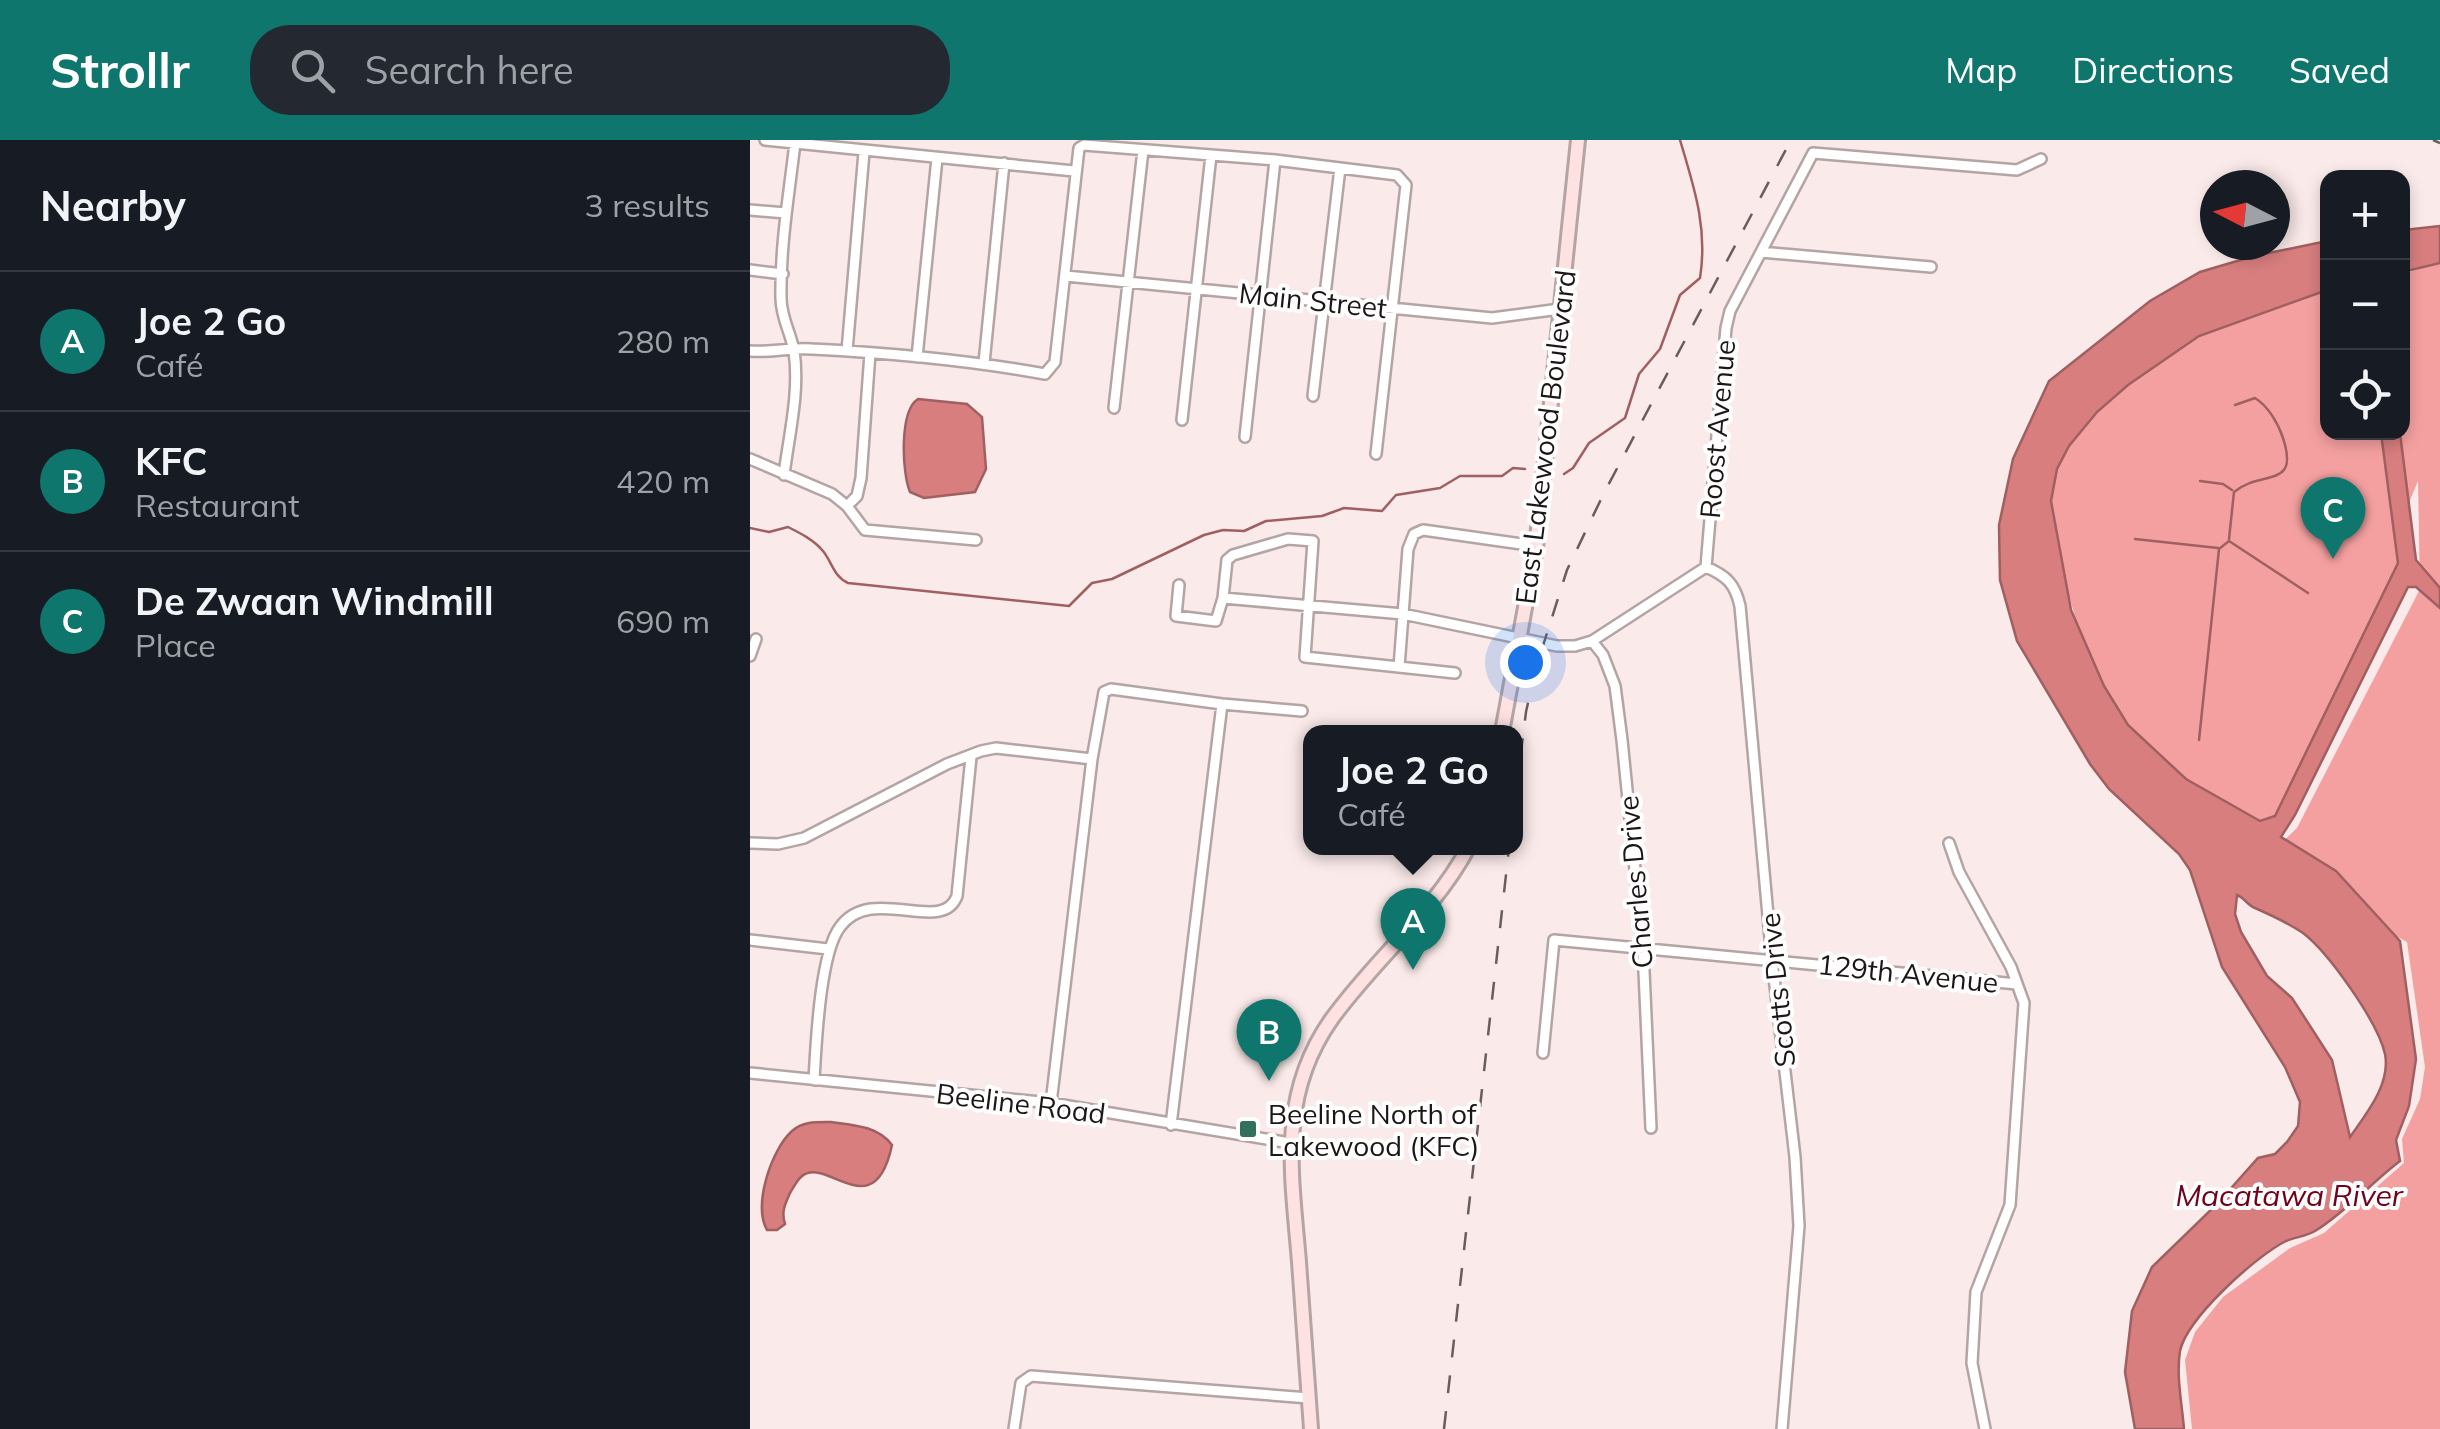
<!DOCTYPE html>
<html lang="en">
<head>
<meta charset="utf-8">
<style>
  body { margin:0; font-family:Mulish,sans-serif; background:#242831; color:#f1f3f6 }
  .controls { position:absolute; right:30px; top:30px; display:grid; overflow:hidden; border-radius:20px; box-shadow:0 5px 15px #0003 }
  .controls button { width:90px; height:90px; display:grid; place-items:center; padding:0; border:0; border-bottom:2px solid #363941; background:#171b24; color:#f1f3f6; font:50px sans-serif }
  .compass { position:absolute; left:1450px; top:30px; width:90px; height:90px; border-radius:50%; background:#171b24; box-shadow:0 5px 15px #0003; rotate:276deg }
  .you { position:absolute; left:775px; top:522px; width:35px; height:35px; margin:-25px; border:8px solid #fff; border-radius:50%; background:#1a73e8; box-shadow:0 0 0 15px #1a73e833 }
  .badge { display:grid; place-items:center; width:65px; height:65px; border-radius:50%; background:#0f766e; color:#fff; font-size:32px; font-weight:700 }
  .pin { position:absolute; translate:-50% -82px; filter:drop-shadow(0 2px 5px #0008) }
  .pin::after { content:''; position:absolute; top:52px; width:35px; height:30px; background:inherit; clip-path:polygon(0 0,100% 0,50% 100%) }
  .popup { position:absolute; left:553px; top:585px; width:220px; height:130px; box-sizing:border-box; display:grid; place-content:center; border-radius:20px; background:#171b24; filter:drop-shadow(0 2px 8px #0005); font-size:32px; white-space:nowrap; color:#9ea1a6 }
  .popup b { font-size:38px; color:#f1f3f6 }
  .popup::after { content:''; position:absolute; left:50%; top:100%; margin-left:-20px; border:20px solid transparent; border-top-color:#171b24 }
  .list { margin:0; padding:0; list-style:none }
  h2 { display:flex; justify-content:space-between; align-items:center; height:130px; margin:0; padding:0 40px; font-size:42px }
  h2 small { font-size:32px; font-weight:400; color:#9ea1a6 }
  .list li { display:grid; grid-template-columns:65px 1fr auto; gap:30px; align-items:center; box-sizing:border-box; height:140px; padding:0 40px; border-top:2px solid #363941 }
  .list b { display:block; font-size:38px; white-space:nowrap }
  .list p { margin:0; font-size:32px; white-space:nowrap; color:#9ea1a6 }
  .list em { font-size:32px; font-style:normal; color:#9ea1a6 }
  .icon { flex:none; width:55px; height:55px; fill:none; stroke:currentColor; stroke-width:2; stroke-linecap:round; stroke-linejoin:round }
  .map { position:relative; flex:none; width:1690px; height:1289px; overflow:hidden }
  header { display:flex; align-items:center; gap:60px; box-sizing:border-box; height:140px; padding:0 50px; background:#0f766e; color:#fff }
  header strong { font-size:48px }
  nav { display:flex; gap:55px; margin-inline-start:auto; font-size:35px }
  .search { width:700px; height:90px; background:#242831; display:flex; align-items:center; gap:25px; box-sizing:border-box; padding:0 35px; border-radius:40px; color:#9ea1a6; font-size:38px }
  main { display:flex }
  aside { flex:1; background:#171b24 }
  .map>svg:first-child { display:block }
  .green { fill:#f5a0a0 }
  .water { fill:#d87e7f; stroke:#a05f60; stroke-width:2.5; fill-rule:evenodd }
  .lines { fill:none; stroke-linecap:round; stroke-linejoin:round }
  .stream { stroke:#a05f60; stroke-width:2.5 }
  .street-casing { stroke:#b4a4a4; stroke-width:14 }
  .secondary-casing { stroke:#b4a4a4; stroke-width:18 }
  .street { stroke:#fff; stroke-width:9 }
  .secondary { stroke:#fee1e1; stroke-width:12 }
  .rail { stroke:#675e5d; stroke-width:2.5; stroke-dasharray:18 18; stroke-linecap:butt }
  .poi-dot { fill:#32705c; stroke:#fff; stroke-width:4 }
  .labels { text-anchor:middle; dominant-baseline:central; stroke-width:8; stroke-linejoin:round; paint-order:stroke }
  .street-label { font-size:28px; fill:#1c1716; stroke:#fff }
  .poi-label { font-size:28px; fill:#1c1716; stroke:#fff; text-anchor:start }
  .water-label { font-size:30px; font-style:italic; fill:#710018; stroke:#fff }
</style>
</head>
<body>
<header>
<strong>Strollr</strong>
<div class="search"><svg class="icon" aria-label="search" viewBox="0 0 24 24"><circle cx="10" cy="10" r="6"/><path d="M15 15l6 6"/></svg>Search here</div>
<nav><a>Map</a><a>Directions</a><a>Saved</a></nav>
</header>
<main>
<aside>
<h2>Nearby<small>3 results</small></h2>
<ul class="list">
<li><span class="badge">A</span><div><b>Joe 2 Go</b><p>Café</p></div><em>280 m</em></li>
<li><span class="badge">B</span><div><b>KFC</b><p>Restaurant</p></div><em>420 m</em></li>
<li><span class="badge">C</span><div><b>De Zwaan Windmill</b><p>Place</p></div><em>690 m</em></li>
</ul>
</aside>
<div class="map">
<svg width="1690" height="1289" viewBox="0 0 1690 1289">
  <rect width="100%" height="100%" fill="#faeae9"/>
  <path class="green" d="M1690,123V1289H1442L1435,1220L1445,1192L1473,1157L1540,1108L1574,1093L1654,1023L1652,999L1670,959L1675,927L1657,802L1575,757L1529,705L1547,688L1670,449L1668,341L1646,394L1648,423L1525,676L1509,682C1472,661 1433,641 1402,611C1346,559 1322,479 1308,406C1306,392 1301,375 1301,361C1301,342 1310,319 1321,304C1352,261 1401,221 1449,197C1488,177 1536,165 1577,149L1578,292H1652L1653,134Z"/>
  <path class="water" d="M1690,86V123L1653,132V90Z
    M1577,101V150L1449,196L1378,245L1347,272L1319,306L1307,329L1301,361L1321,470L1354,546L1378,585L1436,639L1510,681L1525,676L1648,423L1631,293H1650L1666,420L1690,448V468L1666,447H1658L1545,675L1531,697L1586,731L1650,801L1666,919L1659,966L1646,1000L1650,1021C1621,1043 1596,1072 1565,1091C1557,1096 1546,1097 1536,1101C1506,1116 1437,1178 1430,1211C1426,1236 1432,1264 1434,1289H1385L1375,1232L1382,1171L1402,1127L1466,1065L1508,1018L1525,1014L1537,1002L1548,986L1550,962L1535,927L1472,827L1440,730L1429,714L1359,649L1340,624L1267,501L1250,440L1249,385L1263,319L1299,241L1400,161L1450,132L1504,116ZM1487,755C1495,758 1497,765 1505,768C1521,775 1538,783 1553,793C1578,812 1628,882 1635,914C1641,944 1616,974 1600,997L1582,920L1542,858L1517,836L1491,792L1485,774Z
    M168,259L217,264L232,277L236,329L225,352L174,358L160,352C152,333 149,271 168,259Z
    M81,982C103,985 128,986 142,1005C125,1085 80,1021 55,1034C48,1037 44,1047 40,1053C35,1064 31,1072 35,1084L27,1090H17C3,1065 21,1010 42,991C53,981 68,982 81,982Z"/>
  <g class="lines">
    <path class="stream" d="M814,334L823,328L839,303L875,278L889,234L910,209L930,155L950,138C958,88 944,47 930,0
      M1450,341L1473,344L1482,350
      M0,388L19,392L38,387C50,393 64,400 73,411C82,422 84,437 98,443L319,466L342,443L362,439L454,395L473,390L494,391L516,381L572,376L594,368L632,371L646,355L690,348L710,336H752L763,328L775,329
      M1385,399L1468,408
      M1479,399L1484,352C1511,329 1550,350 1533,298C1528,283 1518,266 1505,258L1485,265
      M1449,600L1469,409L1479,401L1558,453"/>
    <defs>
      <path id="street" d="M15,0L324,31
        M0,70L36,73
        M1011,112L1181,127
        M0,130L33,134
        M316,136L742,178L810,169
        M0,211C22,213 40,207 62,209C140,213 218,220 295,234L305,222L329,8L334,5L525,20L647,35L656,45L626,314
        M97,211L114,12
        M167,217L187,18
        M234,223L254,23
        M563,256L590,28
        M364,268L393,10
        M432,280L461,15
        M495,297L525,20
        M0,319L82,354L97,366L115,390L226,400
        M34,335C39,294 50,252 44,211C41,193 31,178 31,158C30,107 39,54 45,3
        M97,366L107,356L111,338L120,213
        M956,427C977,436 985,444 990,466L1022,820L1045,1017L1049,1086L1032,1289
        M429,445L426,476L466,481L473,458L477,420L483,415L538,399L563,401L555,517L705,533
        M473,458L653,474L807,506H825L842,501L956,427L976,188L980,171L1063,13L1267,30L1291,19
        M842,501L853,515L865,546L872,600L893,809L901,988
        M0,516L6,499
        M649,527L658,409L664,394L673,390L786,406
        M0,703L28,704L54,698L197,624L231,611L246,608L342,619
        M1199,703L1209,732L1261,827L1274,863L1260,1065L1226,1152L1222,1223L1235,1289
        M0,800L78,809
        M793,913L804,800L1267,844
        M0,933L301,963L540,1003
        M64,940C66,904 70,813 90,787C122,743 192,796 207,756L221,617
        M301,963L342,619L354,552L361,549L472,564L552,571
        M421,985L472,564
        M264,1289L271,1243L281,1236L559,1258"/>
      <path id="secondary" d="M752,592L786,408L828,0
        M561,1289C557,1233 553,1178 549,1122C542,1035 527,957 581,880C623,821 684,772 718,708"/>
    </defs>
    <use href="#street" class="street-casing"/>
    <use href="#secondary" class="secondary-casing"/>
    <use href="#street" class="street"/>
    <use href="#secondary" class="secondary"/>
    <path class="rail" d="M1683,0L1690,3
      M766,652L776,572L785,531L817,430L854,353L1041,0
      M694,1289L759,708"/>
  </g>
  <rect class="poi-dot" x="488" y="979" width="20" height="20" rx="5"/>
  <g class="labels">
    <g class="street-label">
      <text transform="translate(563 160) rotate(6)">Main Street</text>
      <text transform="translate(967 289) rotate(-85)">Roost Avenue</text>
      <text transform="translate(795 297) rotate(-83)">East Lakewood Boulevard</text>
      <text transform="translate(885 742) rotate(-95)">Charles Drive</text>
      <text transform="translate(1158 833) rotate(6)">129th Avenue</text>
      <text transform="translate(1027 850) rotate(-96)">Scotts Drive</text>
      <text transform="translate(271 963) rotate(7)">Beeline Road</text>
    </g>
    <g class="poi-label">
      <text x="518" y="973">Beeline North of<tspan x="518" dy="32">Lakewood (KFC)</tspan></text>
    </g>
    <g class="water-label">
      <text x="1539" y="1055">Macatawa River</text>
    </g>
  </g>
</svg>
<div class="controls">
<button>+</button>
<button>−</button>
<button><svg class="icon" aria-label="locate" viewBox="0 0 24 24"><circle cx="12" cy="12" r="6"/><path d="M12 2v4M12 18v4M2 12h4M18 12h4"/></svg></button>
</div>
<svg class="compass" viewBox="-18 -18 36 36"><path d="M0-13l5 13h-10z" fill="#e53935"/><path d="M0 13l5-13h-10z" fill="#9ea1a6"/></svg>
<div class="you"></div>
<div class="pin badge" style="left:663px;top:830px">A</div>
<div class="popup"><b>Joe 2 Go</b>Café</div>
<div class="pin badge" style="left:519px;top:941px">B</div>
<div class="pin badge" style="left:1583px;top:419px">C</div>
</div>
</main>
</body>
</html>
